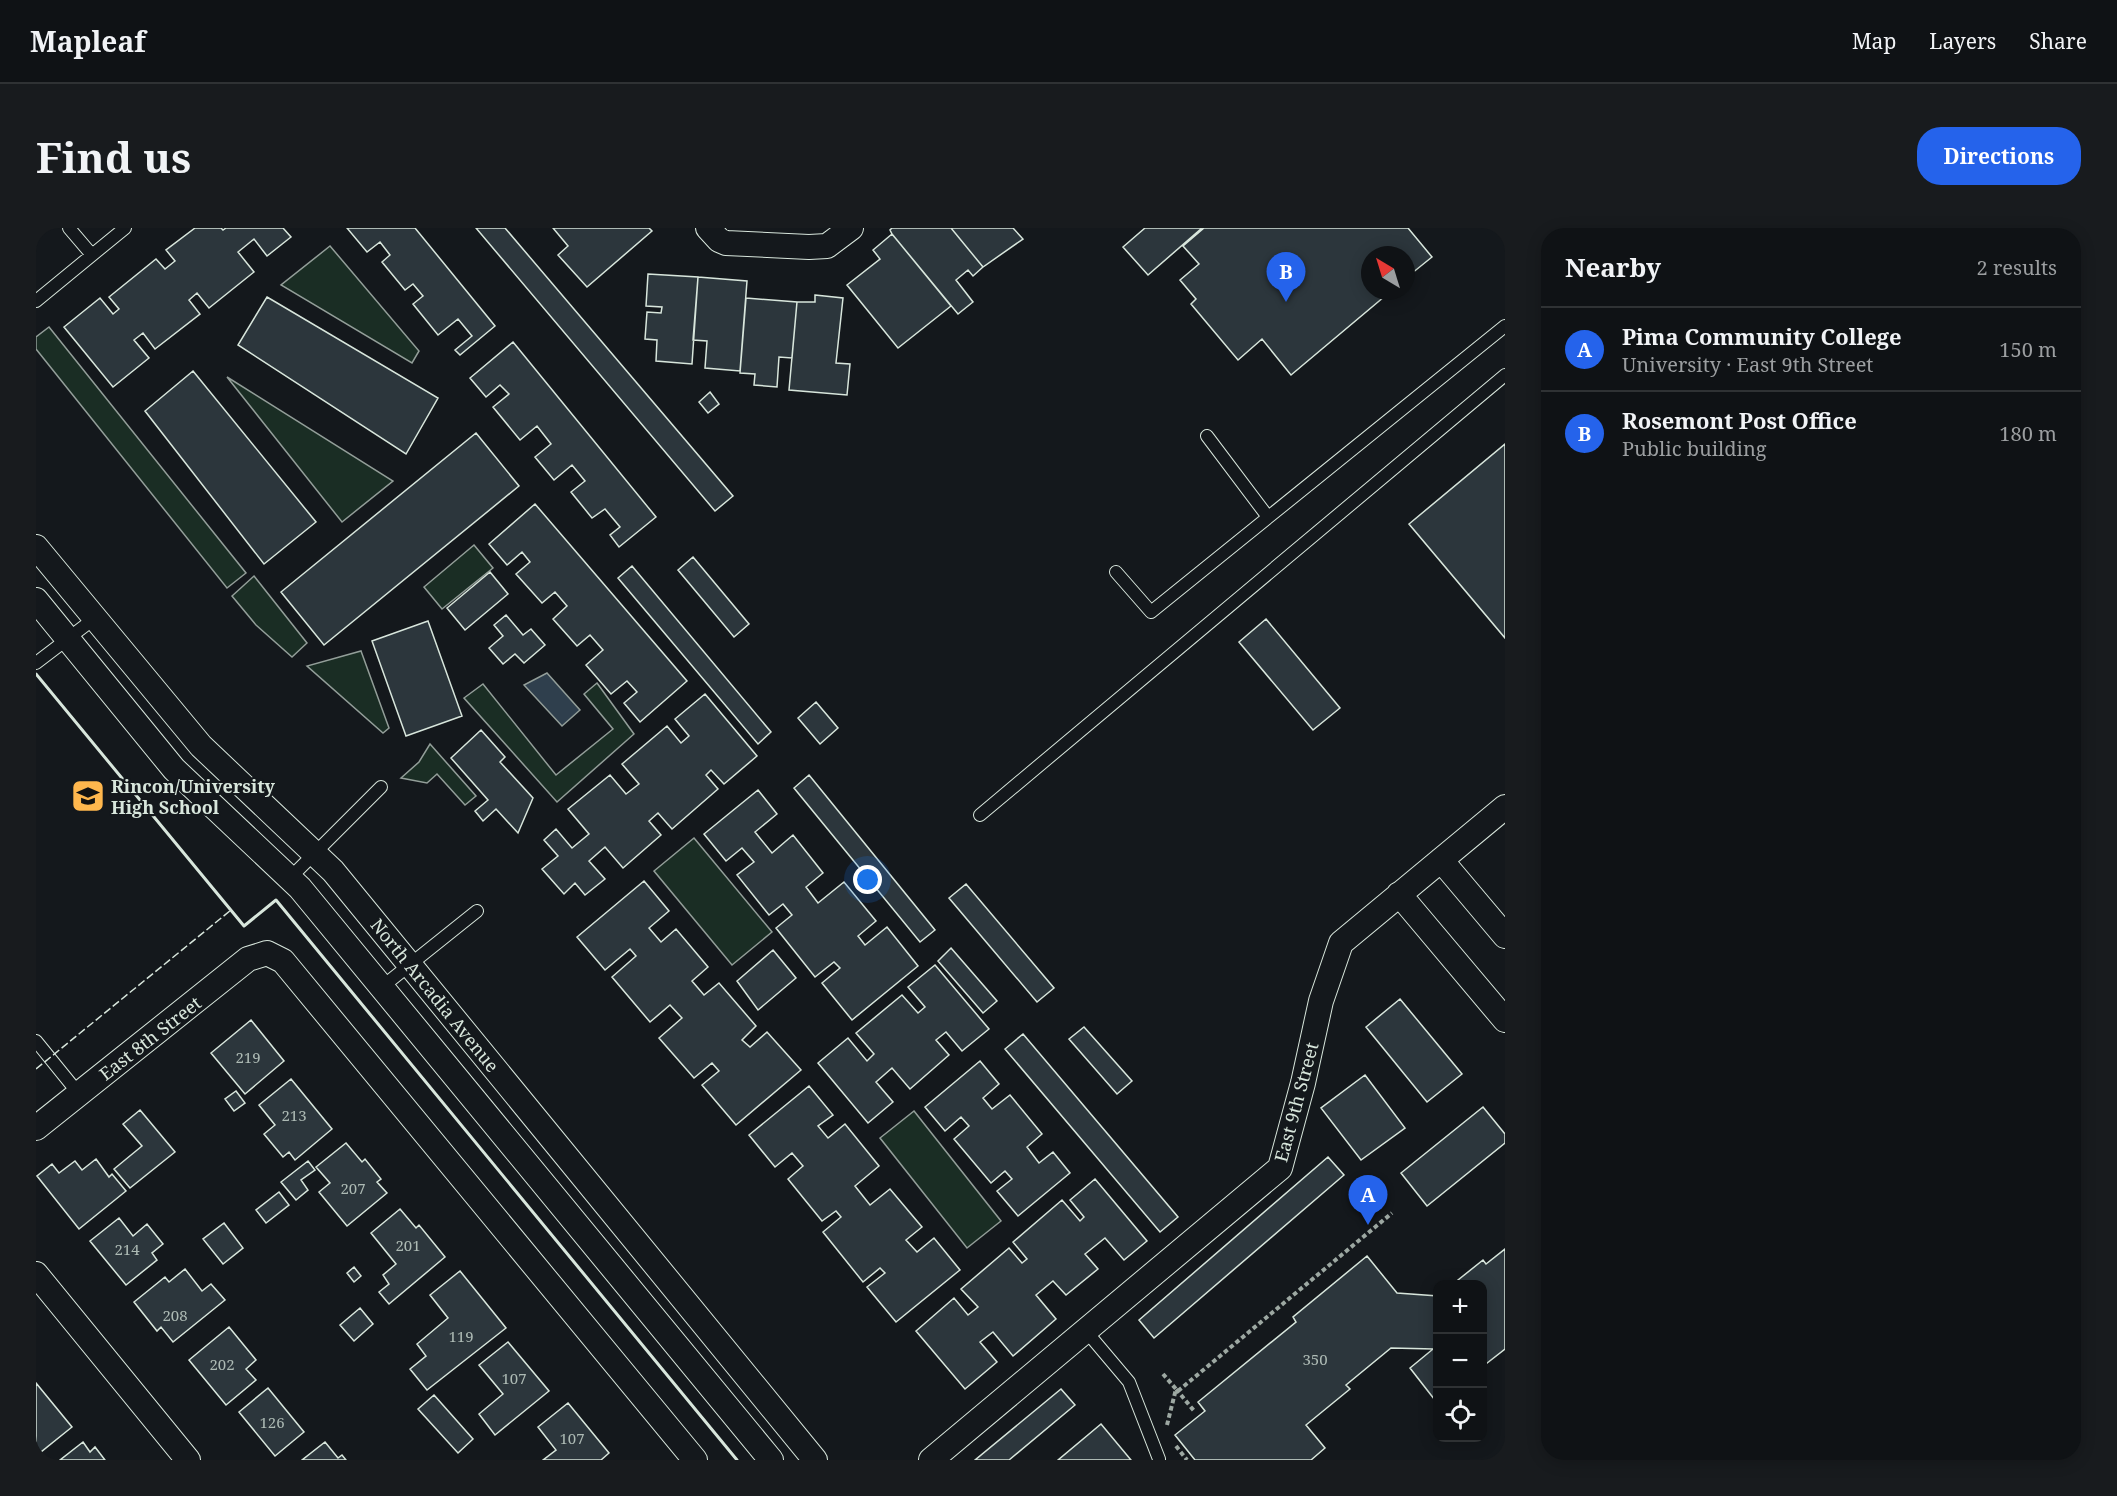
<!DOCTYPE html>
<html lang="en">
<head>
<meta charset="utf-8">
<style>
  body { margin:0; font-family:"Noto Serif",serif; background:#181b1e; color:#f1f3f6 }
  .controls { position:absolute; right:18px; bottom:18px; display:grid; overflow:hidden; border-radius:12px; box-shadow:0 3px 15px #0003 }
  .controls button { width:54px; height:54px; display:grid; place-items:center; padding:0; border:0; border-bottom:2px solid #2f3234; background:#0f1215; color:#f1f3f6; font:30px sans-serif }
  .compass { position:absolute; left:1325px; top:18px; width:54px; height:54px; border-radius:50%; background:#0f1215; box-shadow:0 3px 15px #0003; rotate:322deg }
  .you { position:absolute; left:832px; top:652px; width:21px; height:21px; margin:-15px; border:4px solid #fff; border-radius:50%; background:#1a73e8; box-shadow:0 0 0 9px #1a73e833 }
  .badge { display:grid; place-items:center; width:39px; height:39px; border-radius:50%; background:#2563eb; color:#fff; font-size:20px; font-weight:700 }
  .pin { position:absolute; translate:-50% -50px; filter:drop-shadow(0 2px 3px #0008) }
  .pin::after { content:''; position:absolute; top:32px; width:21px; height:18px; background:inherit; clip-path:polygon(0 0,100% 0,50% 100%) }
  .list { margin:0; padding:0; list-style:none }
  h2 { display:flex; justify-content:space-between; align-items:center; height:78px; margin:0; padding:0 24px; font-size:26px }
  h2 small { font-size:20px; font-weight:400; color:#9b9ea0 }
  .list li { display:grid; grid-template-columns:39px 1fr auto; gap:18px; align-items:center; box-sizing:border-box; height:84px; padding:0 24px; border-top:2px solid #2f3234 }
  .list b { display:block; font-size:22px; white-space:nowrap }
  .list p { margin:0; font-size:20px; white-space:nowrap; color:#9b9ea0 }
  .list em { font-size:20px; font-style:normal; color:#9b9ea0 }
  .icon { flex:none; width:33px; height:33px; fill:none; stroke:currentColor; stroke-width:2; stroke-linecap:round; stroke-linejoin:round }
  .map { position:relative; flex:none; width:1469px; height:1232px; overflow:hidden; border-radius:24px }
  header { display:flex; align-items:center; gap:36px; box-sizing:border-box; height:84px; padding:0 30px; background:#0f1215; border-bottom:2px solid #2f3234 }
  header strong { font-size:28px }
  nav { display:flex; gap:33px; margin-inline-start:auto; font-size:21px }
  .intro { display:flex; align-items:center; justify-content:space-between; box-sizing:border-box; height:144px; padding:0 36px }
  h1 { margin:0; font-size:42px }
  .button { padding:15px 27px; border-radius:24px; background:#2563eb; color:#fff; font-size:21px; font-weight:700 }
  main { display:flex; gap:36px; padding:0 36px }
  aside { flex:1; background:#0f1215; border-radius:24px; box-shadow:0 3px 15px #0003 }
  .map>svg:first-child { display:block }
  .green { fill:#1a2d24; stroke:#939e99; stroke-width:1.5 }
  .water { fill:#2f3f4d; stroke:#939e99; stroke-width:1.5 }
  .building { fill:#2c363c; stroke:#d8e6dc; stroke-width:1.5 }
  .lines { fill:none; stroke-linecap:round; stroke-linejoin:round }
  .service-casing { stroke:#d8e6dc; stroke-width:14 }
  .minor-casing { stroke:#d8e6dc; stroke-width:26 }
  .path { stroke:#9da8a2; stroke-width:4; stroke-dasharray:4.5 3; stroke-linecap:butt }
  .service { stroke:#14181c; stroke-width:12 }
  .minor { stroke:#14181c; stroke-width:24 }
  .fence { stroke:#d8e6dc; stroke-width:1.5; stroke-dasharray:8 3; stroke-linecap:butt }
  .wall { stroke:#d8e6dc; stroke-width:3 }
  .labels { text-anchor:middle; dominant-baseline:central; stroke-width:4.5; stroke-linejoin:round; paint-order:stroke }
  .number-label { font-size:15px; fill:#adbab4 }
  .poi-label { font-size:18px; font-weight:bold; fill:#d8e6dc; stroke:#14181c; text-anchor:start }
  .street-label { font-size:18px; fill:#d8e6dc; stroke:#14181c }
</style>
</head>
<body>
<header>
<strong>Mapleaf</strong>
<nav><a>Map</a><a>Layers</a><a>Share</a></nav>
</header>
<div class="intro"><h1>Find us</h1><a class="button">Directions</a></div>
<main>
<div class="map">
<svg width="1469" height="1232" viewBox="0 0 1469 1232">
  <rect width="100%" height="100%" fill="#14181c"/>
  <path class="green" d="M294,18L383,123L376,135L245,57Z
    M13,99L210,345L191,360L0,121V109Z
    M191,149L357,253L306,294Z
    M438,317L457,340L406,381L388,359Z
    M218,348L271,415L256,429L220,397L196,368Z
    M325,423L353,500L347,505L271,438Z
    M561,455L598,506L521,574L428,470L447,456L520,547L577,501L548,466Z
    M394,516L440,568L429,577L401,546L391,555L365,550L383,534Z
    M658,610L736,704L696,737L618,643Z
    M878,883L965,993L931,1020L844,910Z"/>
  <path class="water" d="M511,445L544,482L526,498L488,457Z"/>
  <path class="building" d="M159,0H185L187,2L190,0H247L255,9L231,28L218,11L202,24L218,44L173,80L161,65L153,72L164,86L119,121L107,105L98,112L113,130L77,159L28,99L64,70L77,86L83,81L73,69L120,31L129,41L139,33L130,22Z
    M311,0H379L459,98L424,127L419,122L436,108L422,91L402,107L377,76L387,68L377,56L369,62L346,34L354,27L344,14L331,24Z
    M440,0H469L697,268L679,283Z
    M517,0H613L616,3L551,59L522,27L532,18Z
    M856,0H915L947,39L937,48L932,42L920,52L937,74L922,86L856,6L854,2Z
    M915,0H977L987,11L947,39Z
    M1109,0H1166L1112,47L1087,19Z
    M1168,0H1372L1396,29L1370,50V27H1334V63H1355L1255,147L1226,111L1202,132L1155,76L1160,71L1144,52L1163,36L1147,18Z
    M856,6L915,78L862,120L811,57L844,31L837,22Z
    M612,46L662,49L656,136L620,133L621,112L609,111L611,84L625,85L626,79L610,78Z
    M662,49L711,53L704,143L669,140L671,113L657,112Z
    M779,67L807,70L800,135L814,136L811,167L753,162L761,74H779Z
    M231,69L402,170L370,226L202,117Z
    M710,70L761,74L756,130L743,129L741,159L718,157L719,146L704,145Z
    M477,114L620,289L583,319L574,307L584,299L569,281L556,290L535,264L549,253L536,237L518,252L499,229L515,216L501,198L484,212L457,179L473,166L464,157L450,169L434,150Z
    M157,143L280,294L228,336L109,183Z
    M674,164L683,176L672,185L663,174Z
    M440,205L483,258L288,417L245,364Z
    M1469,216V410L1373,296Z
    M499,276L651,453L604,494L588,475L601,464L591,453L575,466L550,437L567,422L554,407L541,418L517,391L531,378L519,364L506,375L480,346L494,334L486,324L471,337L453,316Z
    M657,329L713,396L698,409L642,342Z
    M596,338L735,504L722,516L582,350Z
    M454,344L472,366L429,402L411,380Z
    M470,387L487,407L495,401L509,417L488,435L479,426L467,436L453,420L467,408L458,397Z
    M1230,391L1304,480L1277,502L1203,414Z
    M392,393L426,488L370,508L336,413Z
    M669,466L721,528L688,556L675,542L670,547L682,561L636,601L622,585L613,593L625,607L587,640L569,619L553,633L569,651L549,667L539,655L528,666L506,641L522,628L508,612L520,601L536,620L553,606L532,581L574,547L590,566L603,556L586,536L631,498L645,515L653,508L639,491Z
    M780,474L802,500L784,516L762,490Z
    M445,502L469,529L464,534L497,570L482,605L460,581L447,593L439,583L452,572L415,530Z
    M773,547L899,702L884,714L758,560Z
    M722,562L741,586L719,604L736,625L757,607L787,645L770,659L782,675L808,654L840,693L822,708L829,717L851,699L882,738L816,792L786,755L804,740L798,734L779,749L740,700L756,687L747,676L733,687L701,647L718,634L706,620L690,633L668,606Z
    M608,653L633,683L613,700L625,714L640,701L672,739L656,753L668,767L683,755L720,798L706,812L714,819L731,804L765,842L700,897L666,857L683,843L676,835L658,850L623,810L646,790L634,777L614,794L576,749L600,728L594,721L569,742L541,709Z
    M930,656L1018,760L1001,774L913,670Z
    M915,720L961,773L947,785L902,733Z
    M737,722L760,750L722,782L701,753Z
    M899,737L953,801L926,823L910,804L900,812L913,827L874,861L856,840L840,854L857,874L832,895L782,835L812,810L831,833L838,826L820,805L866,767L882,785L889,779L872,759Z
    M1364,771L1426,846L1391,874L1330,799Z
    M215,792L248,833L209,866L175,825Z
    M1048,799L1096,853L1081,866L1033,811Z
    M987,806L1142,989L1124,1004L969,821Z
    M944,833L963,856L947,870L956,881L974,867L1006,906L991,919L1003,935L1017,924L1034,945L982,988L961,963L976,951L969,943L955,955L918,911L933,898L925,889L909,903L889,879Z
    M1329,847L1369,900L1325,932L1285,880Z
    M255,851L296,901L259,932L253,924L247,929L228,906L239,897L223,877Z
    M773,858L797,887L782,898L792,910L809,896L843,938L819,958L834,977L854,961L886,999L870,1012L881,1024L898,1010L924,1042L860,1094L831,1059L849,1045L844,1040L827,1054L787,1004L805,989L800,983L786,993L752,951L767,938L756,925L739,939L713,907Z
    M200,863L209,875L198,883L189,871Z
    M1447,879L1469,906V915L1391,978L1365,945Z
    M104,882L139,924L94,960L78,941L106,918L87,896Z
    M310,915L326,934L329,931L345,951L341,954L351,965L311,998L283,964L294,955L280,939Z
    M1292,929L1308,947L1118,1110L1103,1092Z
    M60,931L73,949L76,946L90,963L43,1001L1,948L16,936L23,945L39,933L46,942Z
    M272,933L279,942L265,952L272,962L260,972L245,954Z
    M1059,951L1111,1013L1088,1032L1069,1010L1049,1026L1062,1041L1030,1067L1017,1053L1000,1067L1020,1091L977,1128L957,1104L944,1114L961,1134L929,1161L880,1103L918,1070L932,1087L942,1079L925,1061L973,1020L986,1035L991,1031L977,1014L1026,972L1044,993L1048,989L1034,972Z
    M243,964L253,977L230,995L220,982Z
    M364,981L380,1000L383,997L409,1029L353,1076L343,1064L353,1056L347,1047L360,1036L335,1005Z
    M83,990L97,1008L111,996L127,1016L116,1025L121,1032L90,1057L54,1013Z
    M188,995L207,1020L187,1036L167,1011Z
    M1469,1021V1121L1446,1139V1056H1417L1447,1032L1450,1036Z
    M1331,1028L1361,1065L1402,1068V1176L1374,1140L1397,1121L1355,1120L1310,1157L1314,1161L1270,1197L1289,1220L1275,1232H1159L1139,1207L1169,1183L1162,1174L1260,1094L1257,1089Z
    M318,1039L325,1048L318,1054L311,1045Z
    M149,1041L166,1063L175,1056L189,1072L137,1114L125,1099L121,1103L98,1074L129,1049L133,1054Z
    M424,1043L470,1100L391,1162L374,1141L390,1128L381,1116L412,1090L394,1067Z
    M324,1080L337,1096L318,1113L304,1097Z
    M193,1099L220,1132L210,1141L220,1152L190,1177L153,1132Z
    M472,1114L513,1163L459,1207L443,1186L467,1166L443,1137Z
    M0,1155L36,1199L0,1228Z
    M232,1160L268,1204L239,1228L203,1184Z
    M1025,1161L1039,1177L973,1232H939Z
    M398,1167L437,1211L422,1225L382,1181Z
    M532,1175L573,1225L565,1232H507L520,1222L502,1199Z
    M1065,1196L1095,1232H1022Z
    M47,1214L54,1224L59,1219L69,1232H24Z
    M289,1214L302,1230L306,1227L310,1232H266Z"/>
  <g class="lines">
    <defs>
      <path id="service" d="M33,0L56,27
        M0,73L89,0
        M1171,208L1232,289
        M1080,344L1115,384L1469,98
        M0,435L59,390
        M944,587L1469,147
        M254,650L345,559
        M346,759L441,683
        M0,813L43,866
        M1050,1103L1093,1154L1123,1231"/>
      <path id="minor" d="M672,0L683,12L690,15L773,19L791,18L815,0
        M0,319L165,518L297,643L779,1232
        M0,372L138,541L264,660L735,1232
        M1405,632L1469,708
        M1363,666L1469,792
        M0,900L212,731L231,725L247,733L659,1232
        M0,1046L152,1232
        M895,1232L1244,940L1267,855L1285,773L1305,715L1469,579"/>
    </defs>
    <use href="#service" class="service-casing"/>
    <use href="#minor" class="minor-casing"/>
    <path class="path" d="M1127,1146L1140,1161
      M1142,1163L1356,985
      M1131,1197L1140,1161L1159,1184
      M1140,1218L1151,1232"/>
    <use href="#service" class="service"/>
    <use href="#minor" class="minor"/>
    <path class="fence" d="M0,841L195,682"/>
    <path class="wall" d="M0,446L208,698L240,672L701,1232"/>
  </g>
  <defs>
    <symbol id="school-square" viewBox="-11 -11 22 22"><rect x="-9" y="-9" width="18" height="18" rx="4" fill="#ffb74d" stroke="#14181c"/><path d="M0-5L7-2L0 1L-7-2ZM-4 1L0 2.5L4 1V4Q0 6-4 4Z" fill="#111"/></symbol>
  </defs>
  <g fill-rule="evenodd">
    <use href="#school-square" x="33" y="549" width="38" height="38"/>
  </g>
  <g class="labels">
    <g class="number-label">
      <text x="212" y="829">219</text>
      <text x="258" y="887">213</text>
      <text x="317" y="960">207</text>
      <text x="372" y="1017">201</text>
      <text x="91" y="1021">214</text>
      <text x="139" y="1087">208</text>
      <text x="425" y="1108">119</text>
      <text x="1279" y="1131">350</text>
      <text x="186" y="1136">202</text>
      <text x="478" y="1150">107</text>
      <text x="236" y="1194">126</text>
      <text x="536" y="1210">107</text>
    </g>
    <g class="poi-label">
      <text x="75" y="558">Rincon/University<tspan x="75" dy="21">High School</tspan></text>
    </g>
    <g class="street-label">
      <text transform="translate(399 767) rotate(51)">North Arcadia Avenue</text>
      <text transform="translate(114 810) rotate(-38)">East 8th Street</text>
      <text transform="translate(1260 874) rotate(-75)">East 9th Street</text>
    </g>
  </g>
</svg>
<div class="controls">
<button>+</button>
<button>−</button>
<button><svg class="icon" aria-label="locate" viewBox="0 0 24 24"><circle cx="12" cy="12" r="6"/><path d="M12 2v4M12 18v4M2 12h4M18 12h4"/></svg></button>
</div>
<svg class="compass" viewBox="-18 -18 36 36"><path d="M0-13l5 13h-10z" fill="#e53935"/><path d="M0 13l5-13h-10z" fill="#9b9ea0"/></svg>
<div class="you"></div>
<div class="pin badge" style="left:1332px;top:997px">A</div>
<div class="pin badge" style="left:1250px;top:74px">B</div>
</div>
<aside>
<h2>Nearby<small>2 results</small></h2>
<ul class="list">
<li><span class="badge">A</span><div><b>Pima Community College</b><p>University · East 9th Street</p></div><em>150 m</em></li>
<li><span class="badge">B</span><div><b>Rosemont Post Office</b><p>Public building</p></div><em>180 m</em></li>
</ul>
</aside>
</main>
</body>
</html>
